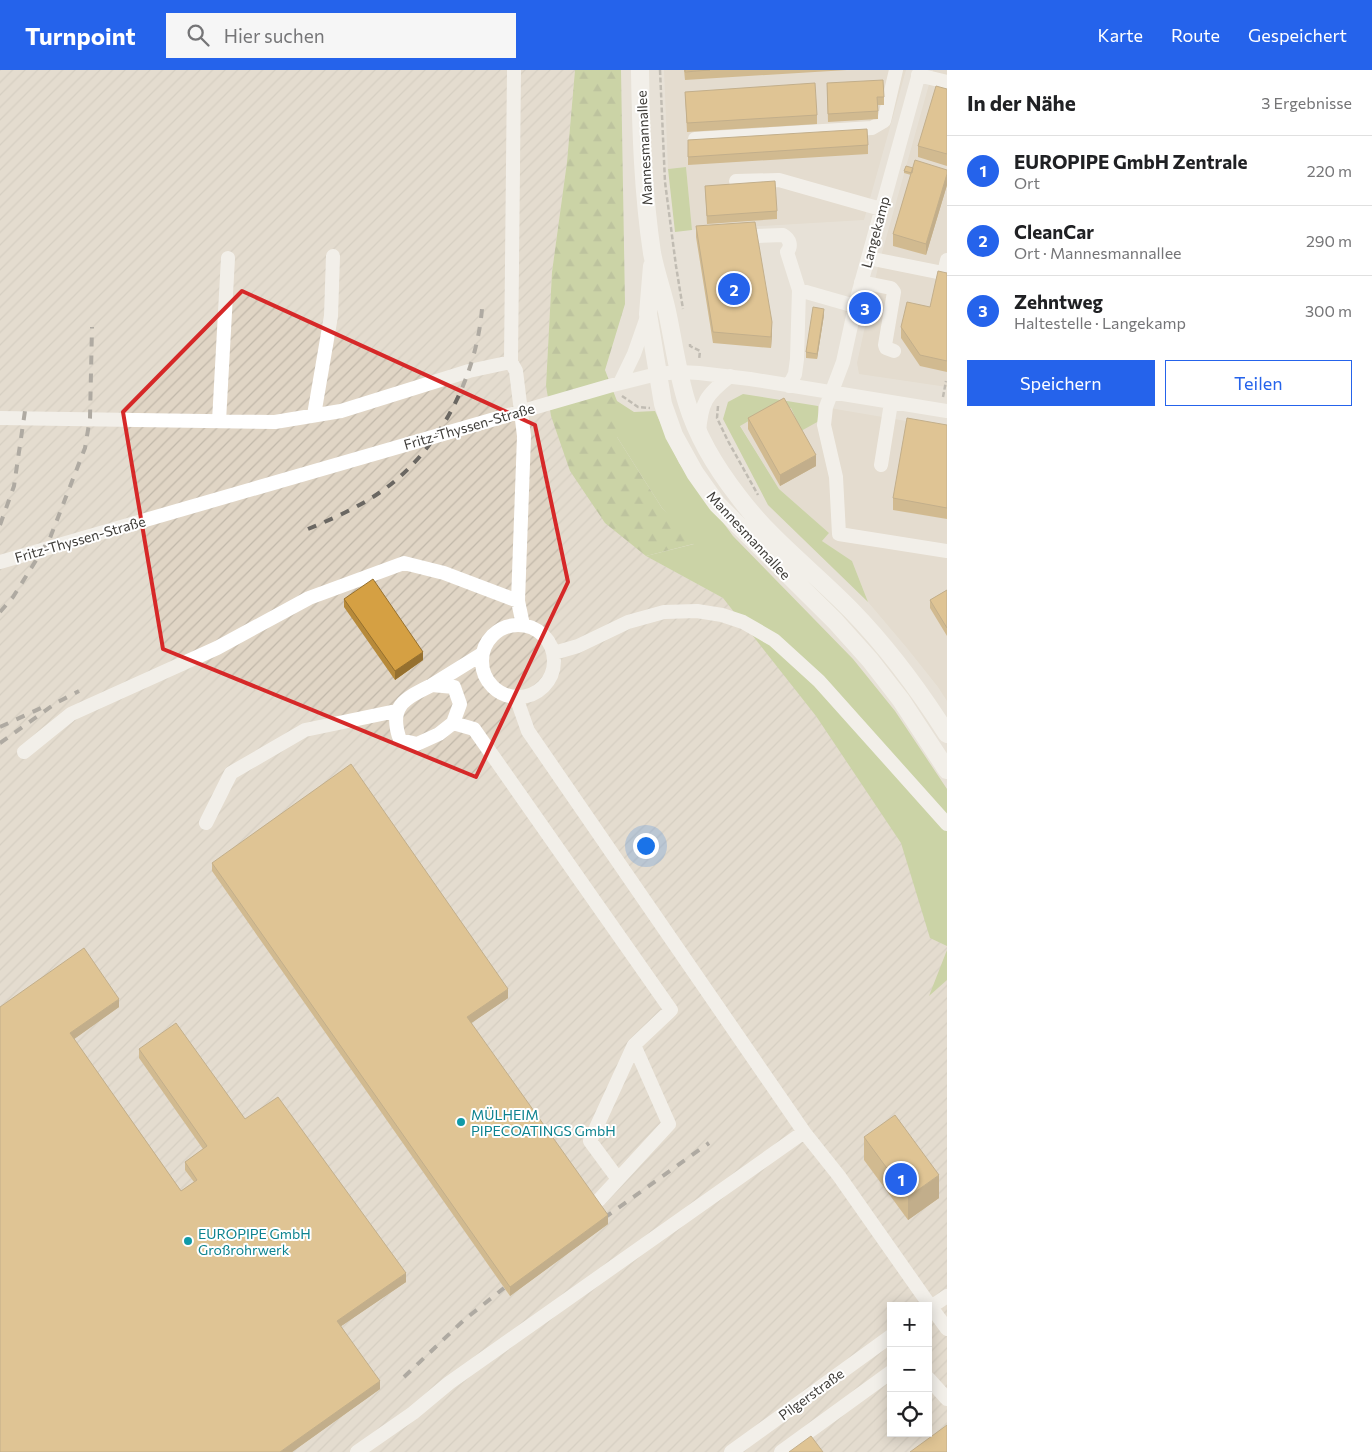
<!DOCTYPE html>
<html lang="de">
<head>
<meta charset="utf-8">
<style>
  body { margin:0; font-family:Commissioner,sans-serif; background:#f6f6f6; color:#202124 }
  .controls { position:absolute; right:15px; bottom:15px; display:grid; overflow:hidden; border-radius:0px; box-shadow:0 2px 12px #0003 }
  .controls button { width:45px; height:45px; display:grid; place-items:center; padding:0; border:0; border-bottom:1px solid #e0e0e0; background:#fff; color:#202124; font:25px sans-serif }
  .you { position:absolute; left:645px; top:775px; width:18px; height:18px; margin:-12px; border:4px solid #fff; border-radius:50%; background:#1a73e8; box-shadow:0 0 0 8px #1a73e833 }
  .badge { display:grid; place-items:center; width:32px; height:32px; border-radius:50%; background:#2563eb; color:#fff; font-size:16px; font-weight:700 }
  .pin { position:absolute; translate:-50% -50%; border:2px solid #fff; box-shadow:0 1px 5px #0006 }
  .list { margin:0; padding:0; list-style:none }
  h2 { display:flex; justify-content:space-between; align-items:center; height:65px; margin:0; padding:0 20px; font-size:21px }
  h2 small { font-size:16px; font-weight:400; color:#757577 }
  .list li { display:grid; grid-template-columns:32px 1fr auto; gap:15px; align-items:center; box-sizing:border-box; height:70px; padding:0 20px; border-top:1px solid #e0e0e0 }
  .list b { display:block; font-size:19px; white-space:nowrap }
  .list p { margin:0; font-size:16px; white-space:nowrap; color:#757577 }
  .list em { font-size:16px; font-style:normal; color:#757577 }
  .actions { display:flex; gap:10px; padding:15px 20px }
  .actions a { flex:1; padding:11px 0; border:1px solid #2563eb; border-radius:0px; text-align:center; font-size:18px; color:#2563eb }
  .actions .main { background:#2563eb; color:#fff }
  .icon { flex:none; width:28px; height:28px; fill:none; stroke:currentColor; stroke-width:2; stroke-linecap:round; stroke-linejoin:round }
  .map { position:relative; flex:none; width:947px; height:1382px; overflow:hidden }
  header { display:flex; align-items:center; gap:30px; box-sizing:border-box; height:70px; padding:0 25px; background:#2563eb; color:#fff }
  header strong { font-size:24px }
  nav { display:flex; gap:28px; margin-inline-start:auto; font-size:18px }
  .search { width:350px; height:45px; background:#f6f6f6; display:flex; align-items:center; gap:12px; box-sizing:border-box; padding:0 18px; border-radius:0px; color:#757577; font-size:19px }
  main { display:flex }
  aside { flex:1; background:#fff }
  .map>svg:first-child { display:block }
  .built { fill:#e0d5c5 }
  .industrial { fill:url(#industrial-furrows); fill-rule:evenodd }
  .green { fill:#a8c06b }
  .forest { fill:url(#forest-firs) }
  .lines { fill:none; stroke-linecap:round; stroke-linejoin:round }
  .path { stroke:#938f88; stroke-width:2.5; stroke-dasharray:5 2.5; stroke-linecap:butt }
  .minor { stroke:#fff; stroke-width:14 }
  .major { stroke:#fff; stroke-width:18 }
  .rail { stroke:#6a6762; stroke-width:4; stroke-dasharray:9 9; stroke-linecap:butt }
  .wall { fill:#b78a3a }
  .shaded-wall { fill:#95702f }
  .building { fill:#d5a043; stroke:#95702f }
  .marked { fill:none; stroke:#d62828; stroke-width:4; stroke-linejoin:round }
  .culture-dot { fill:#0f9aa8; stroke:#fff; stroke-width:2 }
  .labels { text-anchor:middle; dominant-baseline:central; stroke-width:4; stroke-linejoin:round; paint-order:stroke }
  .street-label { font-size:14px; fill:#3e3c38; stroke:#fff }
  .culture-label { font-size:14px; fill:#0d838f; stroke:#fff; text-anchor:start }
</style>
</head>
<body>
<header>
<strong>Turnpoint</strong>
<div class="search"><svg class="icon" aria-label="search" viewBox="0 0 24 24"><circle cx="10" cy="10" r="6"/><path d="M15 15l6 6"/></svg>Hier suchen</div>
<nav><a>Karte</a><a>Route</a><a>Gespeichert</a></nav>
</header>
<main>
<div class="map">
<svg width="947" height="1382" viewBox="0 0 947 1382">
  <defs>
    <pattern id="industrial-furrows" width="10" height="10" patternUnits="userSpaceOnUse" patternTransform="scale(1.25)"><rect width="10" height="10" fill="#e0d5c5"/><path d="M-1 1l2-2M0 10L10 0M9 11l2-2" fill="none" stroke="#c1b8aa"/></pattern>
    <pattern id="forest-firs" width="22" height="20" patternUnits="userSpaceOnUse" patternTransform="scale(1.25)"><rect width="22" height="20" fill="#a8c06b"/><path d="M5 1l3.5 6h-7zM16 11l3.5 6h-7z" fill="#8a9d59"/></pattern>
  </defs>
  <rect width="100%" height="100%" fill="#e7e1d7"/>
  <path class="built" d="M664,0H906L864,150L692,160L686,97L668,99Z
    M933,0H947V317L859,304L857,293L878,197Z
    M776,335L791,337L819,351L818,336L947,358V631L938,617L907,578L868,532L852,491L822,471L829,463L779,419L740,355Z"/>
  <path class="industrial" d="M0,0H575L567,92L552,202L546,316L551,346L646,486L723,528L947,737V1382H0ZM891,1236H928V1363H891Z"/>
  <path class="green" d="M686,97L692,160L675,162L668,99Z
    M743,324L818,336L819,351L801,361L791,338L776,335L740,356L779,419L829,463L822,471L852,491L868,532L768,435L723,349L728,332Z
    M617,331L634,342L655,341L679,393L733,466L853,589L895,641L947,719V876L930,868L901,773L816,646L723,528L646,486L694,474L662,438L617,367Z
    M947,880V910L929,926Z"/>
  <path class="forest" d="M575,0H621L625,234L605,300L617,331V367L662,438L697,473L646,486L605,453L570,401L551,346L546,316L552,202L567,92Z"/>
  <g class="lines">
    <path class="path" d="M660,0L665,112L676,196L683,239
      M690,274V276L700,281L699,290
      M622,326L638,337L650,338
      M943,327L946,311
      M718,336L717,348L728,371L758,425"/>
    <path class="minor" d="M920,0L857,228L843,292L826,337L824,355L836,407L839,464L947,481
      M918,5L947,12
      M695,69L872,58L884,51L896,0
      M736,111L779,110L881,139
      M756,166L783,165C790,169 792,176 787,182L799,220L797,289L795,304L789,316
      M868,188L947,204
      M944,203L947,190
      M861,212L891,218L894,222L885,275L886,278L894,281
      M799,220L855,236
      M511,292L514,0
      M620,313L634,284L648,244
      M314,345L331,246L333,186
      M0,348L275,352L341,341L469,301L511,292L516,301L524,366L518,531L523,555
      M219,351L228,188
      M699,363C701,332 706,325 730,306
      M881,395L891,333
      M0,492L609,316L657,304L680,302L699,303L750,309L947,341
      M482 591a36 36 0 1 1 72 0a36 36 0 1 1-72 0Z
      M554,583L578,576L628,552L664,542L697,541L722,545L743,552L774,570L819,611L947,754
      M432,615L454,617L460,634L453,653L439,664L417,674L400,670C388,636 404,629 432,615Z
      M432,615L482,584
      M453,653L474,659L671,940L634,975L669,1054L599,1130
      M24,682L71,644L217,578L309,528L404,493L444,503L518,531
      M206,753L231,703L305,660L396,641
      M804,1062L839,1106L931,1237L928,1239
      M618,1109L590,1071L634,975
      M947,1226L931,1237L947,1259
      M928,1308L947,1329
      M357,1382L413,1343L449,1313L804,1062L528,661L516,627
      M731,1382L891,1266
      M781,1382L891,1302"/>
    <path class="major" d="M640,0C641,61 643,123 652,183C656,204 664,225 668,246C674,275 678,305 687,333C697,366 717,399 738,426C770,469 814,502 851,540C888,578 919,620 947,664
      M652,196L648,244L663,334L674,365L695,403L717,434L835,551L870,590L901,630L947,700"/>
    <path class="rail" d="M0,455L14,416L26,334
      M308,459C332,449 357,438 379,423C438,383 476,309 482,239
      M0,542L13,527L50,468L85,378L90,348L92,257
      M0,657L41,638
      M0,673L56,633L79,621
      M604,1148L709,1073
      M404,1307L464,1250L504,1218"/>
  </g>
  <path class="wall" d="M684,0H847L685,10Z
    M827,13L884,27V35H878V49L828,52Z
    M947,19V96L918,87V76Z
    M685,22L817,45V54L687,62Z
    M688,70L868,75V84L688,95Z
    M913,98L947,100V115L926,185L893,176V164L911,105L904,103V101Z
    M705,116L777,141V149L707,154Z
    M696,156L772,263L771,278L713,273L696,167Z
    M947,203V302L920,296L901,268V257L930,237Z
    M824,245L817,289L806,288V282Z
    M748,348L816,396L780,416L748,359Z
    M947,355V449L893,440V428Z
    M947,520V566L930,538V530Z
    M344,529L423,590L395,610L344,537Z
    M212,793L508,928L471,953L608,1154L510,1226L212,801Z
    M0,937H119L74,969L181,1121L194,1112L185,1100V1092L203,1079L139,988V979L245,1049L406,1212L341,1256L380,1319L292,1382Z
    M864,1067L939,1128L908,1150L864,1090Z"/>
  <path class="shaded-wall" d="M947,104V115L926,185V174Z
    M824,239V245L817,289V284Z
    M772,252V263L771,278V267Z
    M816,385V396L780,416V405Z
    M423,582V590L395,610V601Z
    M508,919V928L467,956V947Z
    M119,929V937L70,972V963Z
    M939,1105V1128L908,1150V1127Z
    M608,1145V1154L510,1226V1217Z
    M406,1203V1212L337,1259V1251Z
    M380,1311V1319L292,1382H280Z"/>
  <path class="building" d="M685,0H710L685,2Z
    M883,10L884,27H877L878,41L828,44L827,13Z
    M815,13L817,45L687,53L685,22Z
    M936,16L947,19V84L918,76Z
    M867,59L868,75L688,87V70Z
    M915,90L947,100V104L926,174L893,164Z
    M906,96L913,98L912,103L904,101Z
    M775,111L777,141L707,146L705,116Z
    M755,152L772,252L771,267L713,262L696,156Z
    M938,201L947,203V291L920,285L901,257L907,232L930,237Z
    M813,237L824,239L817,284L806,282Z
    M784,328L816,385L780,405L748,348Z
    M907,348L947,355V438L893,428Z
    M373,509L423,582L395,601L344,529Z
    M947,520V558L930,530Z
    M351,694L508,919L467,947L608,1145L510,1217L212,793Z
    M84,878L119,929L70,963L181,1121L197,1110L185,1092L207,1076L139,979L176,953L245,1049L278,1027L406,1203L337,1251L380,1311L280,1382H0V937Z
    M895,1045L939,1105L908,1127L864,1067Z
    M947,1355V1382H910Z
    M811,1366L823,1382H789Z"/>
  <path d="M0 0H947V1382H0ZM242,221L535,355L568,512L476,707L163,579L123,342Z" fill="#e7e1d7" fill-opacity=".55" fill-rule="evenodd"/>
  <path class="marked" d="M242,221L535,355L568,512L476,707L163,579L123,342Z"/>
  <g class="culture-dot">
    <circle cx="461" cy="1052" r="5"/>
    <circle cx="188" cy="1171" r="5"/>
  </g>
  <g class="labels">
    <g class="street-label">
      <text transform="translate(644 78) rotate(-93)">Mannesmannallee</text>
      <text transform="translate(875 162) rotate(-75)">Langekamp</text>
      <text transform="translate(469 356) rotate(-16)">Fritz-Thyssen-Straße</text>
      <text transform="translate(749 465) rotate(47)">Mannesmannallee</text>
      <text transform="translate(80 469) rotate(-16)">Fritz-Thyssen-Straße</text>
      <text transform="translate(811 1324) rotate(-36)">Pilgerstraße</text>
    </g>
    <g class="culture-label">
      <text x="471" y="1044">MÜLHEIM<tspan x="471" dy="16">PIPECOATINGS GmbH</tspan></text>
      <text x="198" y="1163">EUROPIPE GmbH<tspan x="198" dy="16">Großrohrwerk</tspan></text>
    </g>
  </g>
</svg>
<div class="controls">
<button>+</button>
<button>−</button>
<button><svg class="icon" aria-label="locate" viewBox="0 0 24 24"><circle cx="12" cy="12" r="6"/><path d="M12 2v4M12 18v4M2 12h4M18 12h4"/></svg></button>
</div>
<div class="you"></div>
<div class="pin badge" style="left:901px;top:1109px">1</div>
<div class="pin badge" style="left:734px;top:219px">2</div>
<div class="pin badge" style="left:865px;top:238px">3</div>
</div>
<aside>
<h2>In der Nähe<small>3 Ergebnisse</small></h2>
<ul class="list">
<li><span class="badge">1</span><div><b>EUROPIPE GmbH Zentrale</b><p>Ort</p></div><em>220 m</em></li>
<li><span class="badge">2</span><div><b>CleanCar</b><p>Ort · Mannesmannallee</p></div><em>290 m</em></li>
<li><span class="badge">3</span><div><b>Zehntweg</b><p>Haltestelle · Langekamp</p></div><em>300 m</em></li>
</ul>
<div class="actions"><a class="main">Speichern</a><a>Teilen</a></div>
</aside>
</main>
</body>
</html>
